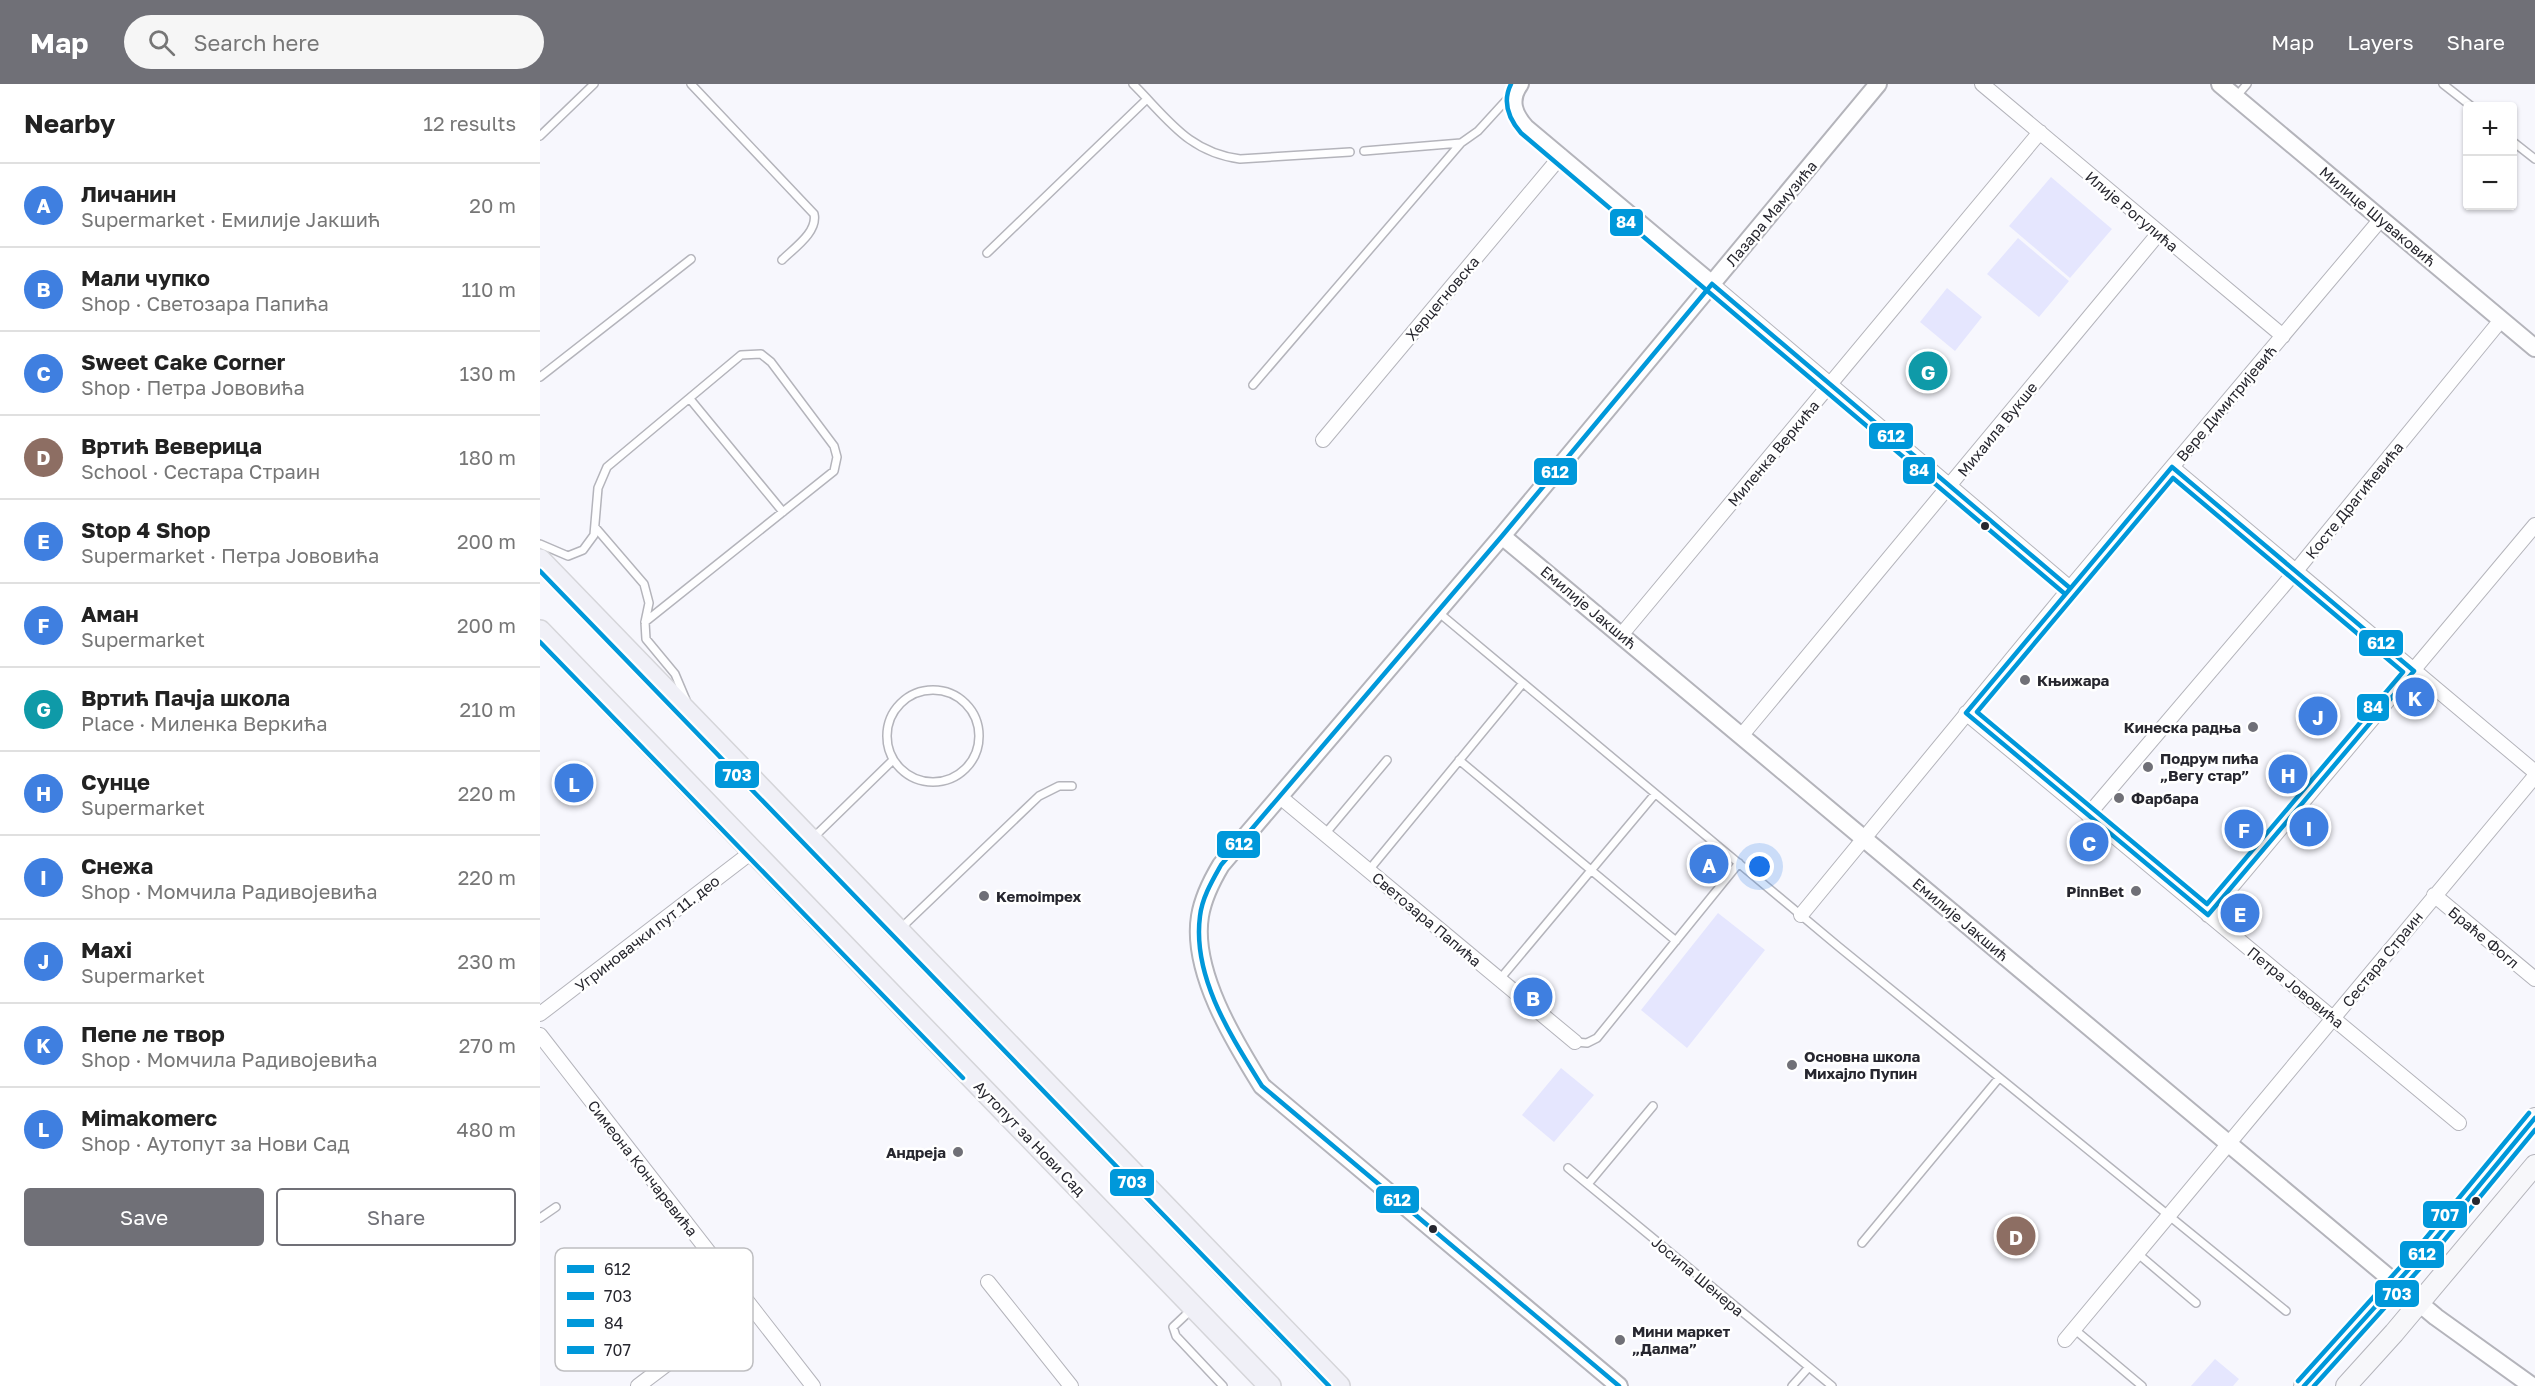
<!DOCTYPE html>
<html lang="en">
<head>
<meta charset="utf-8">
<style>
  body { margin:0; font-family:"Golos Text",sans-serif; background:#f6f6f6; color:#222 }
  .controls { position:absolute; right:18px; top:18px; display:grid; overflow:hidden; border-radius:6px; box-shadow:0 2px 4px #0004 }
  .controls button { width:54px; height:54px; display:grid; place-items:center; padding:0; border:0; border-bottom:2px solid #e0e0e0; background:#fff; color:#222; font:30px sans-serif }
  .you { position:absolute; left:1220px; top:783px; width:21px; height:21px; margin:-15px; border:4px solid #fff; border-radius:50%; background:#1a73e8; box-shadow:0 0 0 9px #1a73e833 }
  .badge { display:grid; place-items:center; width:39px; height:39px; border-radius:50%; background:#707077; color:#fff; font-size:20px; font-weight:700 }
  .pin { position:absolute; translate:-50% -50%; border:3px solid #fff; box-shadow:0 2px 6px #0006 }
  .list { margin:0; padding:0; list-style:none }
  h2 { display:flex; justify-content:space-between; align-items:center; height:78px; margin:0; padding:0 24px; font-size:26px }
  h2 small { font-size:20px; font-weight:400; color:#767676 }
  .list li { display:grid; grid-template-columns:39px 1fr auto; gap:18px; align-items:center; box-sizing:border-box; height:84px; padding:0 24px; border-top:2px solid #e0e0e0 }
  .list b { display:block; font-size:22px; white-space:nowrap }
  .list p { margin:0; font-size:20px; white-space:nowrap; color:#767676 }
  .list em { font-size:20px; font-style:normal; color:#767676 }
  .actions { display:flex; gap:12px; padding:18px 24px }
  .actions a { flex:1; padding:14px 0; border:2px solid #707077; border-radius:6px; text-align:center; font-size:21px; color:#707077 }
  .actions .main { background:#707077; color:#fff }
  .icon { flex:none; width:33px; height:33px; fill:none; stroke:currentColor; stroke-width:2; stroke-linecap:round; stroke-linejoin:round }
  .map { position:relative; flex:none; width:1995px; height:1302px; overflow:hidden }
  header { display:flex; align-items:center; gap:36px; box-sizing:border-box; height:84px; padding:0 30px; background:#707077; color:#fff }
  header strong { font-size:28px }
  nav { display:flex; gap:33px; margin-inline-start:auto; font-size:21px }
  .search { width:420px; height:54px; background:#f6f6f6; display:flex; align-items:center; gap:15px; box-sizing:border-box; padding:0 21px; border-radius:33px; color:#767676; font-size:22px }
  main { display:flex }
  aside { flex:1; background:#fff }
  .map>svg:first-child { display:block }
  .green { fill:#e5e6fe }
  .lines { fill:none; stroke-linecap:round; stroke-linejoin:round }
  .service-casing { stroke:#b4b4bb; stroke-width:10 }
  .minor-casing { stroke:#b4b4bb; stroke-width:16 }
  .tertiary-casing { stroke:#b4b4bb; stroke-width:20 }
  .secondary-casing { stroke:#b4b4bb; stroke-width:22 }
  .primary-casing { stroke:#d5d5d9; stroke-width:24 }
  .service { stroke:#fefeff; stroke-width:7 }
  .minor { stroke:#fefeff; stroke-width:14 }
  .tertiary { stroke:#fefeff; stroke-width:16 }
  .secondary { stroke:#f7f7fa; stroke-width:20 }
  .primary { stroke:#f0f0f7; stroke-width:21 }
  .bus-1-casing { stroke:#fff; stroke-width:9 }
  .bus-2-casing { stroke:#fff; stroke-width:9 }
  .bus-3-casing { stroke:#fff; stroke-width:9 }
  .bus-4-casing { stroke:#fff; stroke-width:9 }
  .bus-1 { stroke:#0098da; stroke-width:4.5 }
  .bus-2 { stroke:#0098da; stroke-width:4.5 }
  .bus-3 { stroke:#0098da; stroke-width:4.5 }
  .bus-4 { stroke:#0098da; stroke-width:4.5 }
  .bus-dot { fill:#27272f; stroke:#fff; stroke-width:2 }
  .poi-dot { fill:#707077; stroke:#fff; stroke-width:2 }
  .labels { text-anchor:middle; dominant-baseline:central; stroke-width:5; stroke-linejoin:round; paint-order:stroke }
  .street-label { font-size:15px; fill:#27272f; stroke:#fff }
  .poi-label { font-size:15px; font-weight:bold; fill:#27272f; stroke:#fff; text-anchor:start }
  .key { fill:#fff; stroke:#bebec1; stroke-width:1.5 }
  .key-label { font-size:16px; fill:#27272f }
  .line-badge { stroke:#fff; stroke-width:2 }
  .badge-label { font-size:16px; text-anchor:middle; font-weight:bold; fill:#fff }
</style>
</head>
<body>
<header>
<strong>Map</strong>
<div class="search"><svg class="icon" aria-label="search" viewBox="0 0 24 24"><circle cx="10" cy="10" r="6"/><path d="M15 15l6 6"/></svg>Search here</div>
<nav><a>Map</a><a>Layers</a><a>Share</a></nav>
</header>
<main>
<aside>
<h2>Nearby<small>12 results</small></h2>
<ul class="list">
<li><span class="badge" style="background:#3f7fe0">A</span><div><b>Личанин</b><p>Supermarket · Емилије Јакшић</p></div><em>20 m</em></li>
<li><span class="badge" style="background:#3f7fe0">B</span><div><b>Мали чупко</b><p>Shop · Светозара Папића</p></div><em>110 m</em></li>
<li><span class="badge" style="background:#3f7fe0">C</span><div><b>Sweet Cake Corner</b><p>Shop · Петра Јововића</p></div><em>130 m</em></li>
<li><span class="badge" style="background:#8d6e63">D</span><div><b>Вртић Веверица</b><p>School · Сестара Страин</p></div><em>180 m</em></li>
<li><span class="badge" style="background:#3f7fe0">E</span><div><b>Stop 4 Shop</b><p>Supermarket · Петра Јововића</p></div><em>200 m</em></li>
<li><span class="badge" style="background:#3f7fe0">F</span><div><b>Аман</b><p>Supermarket</p></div><em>200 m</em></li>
<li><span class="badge" style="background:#0f9aa8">G</span><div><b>Вртић Пачја школа</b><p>Place · Миленка Веркића</p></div><em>210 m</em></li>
<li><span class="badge" style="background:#3f7fe0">H</span><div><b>Сунце</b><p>Supermarket</p></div><em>220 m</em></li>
<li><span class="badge" style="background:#3f7fe0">I</span><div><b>Снежа</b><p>Shop · Момчила Радивојевића</p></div><em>220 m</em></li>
<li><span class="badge" style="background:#3f7fe0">J</span><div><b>Maxi</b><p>Supermarket</p></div><em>230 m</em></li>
<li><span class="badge" style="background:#3f7fe0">K</span><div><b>Пепе ле твор</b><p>Shop · Момчила Радивојевића</p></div><em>270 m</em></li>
<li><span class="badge" style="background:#3f7fe0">L</span><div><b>Mimakomerc</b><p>Shop · Аутопут за Нови Сад</p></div><em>480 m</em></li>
</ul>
<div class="actions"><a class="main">Save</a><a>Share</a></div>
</aside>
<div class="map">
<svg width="1995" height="1302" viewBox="0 0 1995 1302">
  <rect width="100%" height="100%" fill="#f7f7fd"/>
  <path class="green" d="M1511,93L1572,145L1530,194L1469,142Z
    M1478,154L1529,197L1499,233L1447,190Z
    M1407,204L1442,233L1415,267L1380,238Z
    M1178,829L1225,866L1147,964L1101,926Z
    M1021,984L1054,1011L1014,1058L982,1031Z
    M1675,1275L1699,1295L1693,1302H1651Z"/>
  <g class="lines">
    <defs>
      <path id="service" d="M151,0L274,130C278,148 254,164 242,176
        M593,0C628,35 648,68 700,75L810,68
        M1903,0L1931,22
        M1696,13L1707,0
        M0,52L54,0
        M1972,57L1995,75
        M824,67L921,59L938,47L970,12
        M447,169L607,15
        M0,293L151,175
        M713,301L921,59
        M150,315L243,428
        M55,443L104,500L109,519L105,538L106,555L135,590L146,616
        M0,460L28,472L43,466L54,451L58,404L67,383L201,271L221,270L231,278L294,362L297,373L294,387L105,538
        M898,528L1299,863L1746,1227
        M347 652a46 46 0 1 1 92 0a46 46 0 1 1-92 0Z
        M919,676L1136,857
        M785,750L847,676
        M273,754L353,676
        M829,786L983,599
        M360,845L499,712L519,702H532
        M960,895L1115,710
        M1035,958L1047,959L1057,954L1199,779
        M1028,1084L1292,1302
        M1048,1100L1113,1022
        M0,1134L16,1123
        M1322,1159L1459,994
        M1597,1169L1656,1219
        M652,1225L633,1243L636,1252L683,1302
        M1534,1245L1602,1302
        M1252,1302L1269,1283"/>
      <path id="minor" d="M1442,0L1743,252
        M1172,200L1530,504
        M783,356L1021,72
        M1632,383L1995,688
        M1082,550L1500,48
        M1426,629L1919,1039
        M1202,651L1619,149
        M739,712L1035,958
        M1548,731L1755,488L1961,236
        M1894,811L1995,895
        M1261,831L1530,504L1841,135
        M1668,831L1995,441
        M0,930L213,767
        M0,951L273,1302
        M448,1198L531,1302
        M1525,1256L1995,692
        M98,1302L139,1271"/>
      <path id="tertiary" d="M980,0C968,16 974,31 986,44L1172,200
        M1680,0L1995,264
        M962,452L1896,1233L1992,1302
        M1079,1302L722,1002C694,957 651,887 660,832C663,814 672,796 681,781L962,452L1338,0"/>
      <path id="secondary" d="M1764,1302L1887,1165L1995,1034
        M1806,1302L1854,1249L1995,1081"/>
      <path id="primary" d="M0,476L799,1302
        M0,547L730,1302"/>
    </defs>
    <use href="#service" class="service-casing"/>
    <use href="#minor" class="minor-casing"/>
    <use href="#tertiary" class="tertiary-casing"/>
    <use href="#secondary" class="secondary-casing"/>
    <use href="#primary" class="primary-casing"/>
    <use href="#service" class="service"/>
    <use href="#minor" class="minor"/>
    <use href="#tertiary" class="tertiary"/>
    <use href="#secondary" class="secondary"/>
    <use href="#primary" class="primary"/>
    <defs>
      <path id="bus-1" d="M1172,200L1530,504
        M1632,383L1874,587L1668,831L1426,629Z
        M1079,1302L722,1002C691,952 652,893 660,832C662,814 672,797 681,781L962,452L1172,200
        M1764,1302L1887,1165L1995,1034"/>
      <path id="bus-2" d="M0,487L789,1302
        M0,558L423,994
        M1774,1302L1893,1170L1995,1046"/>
      <path id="bus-3" d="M971,0C962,18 968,34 981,49L1525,510
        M1633,394L1863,588L1667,820L1437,628Z"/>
      <path id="bus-4" d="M1758,1297L1881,1160L1989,1029"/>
    </defs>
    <use href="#bus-1" class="bus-1-casing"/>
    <use href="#bus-2" class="bus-2-casing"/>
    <use href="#bus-3" class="bus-3-casing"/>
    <use href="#bus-4" class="bus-4-casing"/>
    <use href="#bus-1" class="bus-1"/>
    <use href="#bus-2" class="bus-2"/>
    <use href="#bus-3" class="bus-3"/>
    <use href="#bus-4" class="bus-4"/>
  </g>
  <g class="bus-dot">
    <circle cx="1445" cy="442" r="5"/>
    <circle cx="1936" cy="1117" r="5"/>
    <circle cx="893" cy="1145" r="5"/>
  </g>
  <g class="poi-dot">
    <circle cx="1485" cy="596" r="6"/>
    <circle cx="1713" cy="643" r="6"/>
    <circle cx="1608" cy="683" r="6"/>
    <circle cx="1579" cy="714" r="6"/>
    <circle cx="1596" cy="807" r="6"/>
    <circle cx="444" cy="812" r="6"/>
    <circle cx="1252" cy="981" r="6"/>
    <circle cx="418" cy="1068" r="6"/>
    <circle cx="1080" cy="1256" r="6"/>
  </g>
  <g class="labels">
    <g class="street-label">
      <text transform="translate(1592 127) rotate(40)">Илије Рогулића</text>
      <text transform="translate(1231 129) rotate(-50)">Лазара Мамузића</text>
      <text transform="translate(1838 132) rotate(40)">Милице Шуваковић</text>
      <text transform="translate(902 214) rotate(-50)">Херцегновска</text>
      <text transform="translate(1686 319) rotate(-50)">Вере Димитријевић</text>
      <text transform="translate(1457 345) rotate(-51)">Михаила Вукше</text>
      <text transform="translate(1233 369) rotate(-50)">Миленка Веркића</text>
      <text transform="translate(1814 416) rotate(-51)">Косте Драгићевића</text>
      <text transform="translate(1049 523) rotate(40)">Емилије Јакшић</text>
      <text transform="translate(887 835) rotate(40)">Светозара Папића</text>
      <text transform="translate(1421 835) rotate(40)">Емилије Јакшић</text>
      <text transform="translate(107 849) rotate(-38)">Угриновачки пут 11. део</text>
      <text transform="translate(1944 853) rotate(40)">Браће Фогл</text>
      <text transform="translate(1842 875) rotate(-51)">Сестара Страин</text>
      <text transform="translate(1756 903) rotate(39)">Петра Јововића</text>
      <text transform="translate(490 1054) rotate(46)">Аутопут за Нови Сад</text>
      <text transform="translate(103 1084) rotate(52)">Симеона Кончаревића</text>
      <text transform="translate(1158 1192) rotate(40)">Јосипа Шенера</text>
    </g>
    <g class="poi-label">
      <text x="1497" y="596">Књижара</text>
      <text x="1701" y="643" text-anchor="end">Кинеска радња</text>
      <text x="1620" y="674">Подрум пића<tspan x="1620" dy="17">„Вегу стар”</tspan></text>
      <text x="1591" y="714">Фарбара</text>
      <text x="1584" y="807" text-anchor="end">PinnBet</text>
      <text x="456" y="812">Kemoimpex</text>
      <text x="1264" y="972">Основна школа<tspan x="1264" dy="17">Михајло Пупин</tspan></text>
      <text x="406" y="1068" text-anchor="end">Андреја</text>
      <text x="1092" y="1247">Мини маркет<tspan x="1092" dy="17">„Далма”</tspan></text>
    </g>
  </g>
  <rect x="15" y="1164" width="198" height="123" rx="9" class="key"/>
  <rect x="27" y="1181" width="27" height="8" fill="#0098da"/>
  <rect x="27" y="1208" width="27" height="8" fill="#0098da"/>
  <rect x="27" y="1235" width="27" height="8" fill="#0098da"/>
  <rect x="27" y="1262" width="27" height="8" fill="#0098da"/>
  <g class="key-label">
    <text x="64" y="1191">612</text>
    <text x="64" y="1218">703</text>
    <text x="64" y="1245">84</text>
    <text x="64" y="1272">707</text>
  </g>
  <g class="line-badge">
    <rect x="1069" y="124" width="35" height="29" rx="6" fill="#0098da"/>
    <rect x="1328" y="338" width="46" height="28" rx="6" fill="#0098da"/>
    <rect x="1362" y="372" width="34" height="29" rx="6" fill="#0098da"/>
    <rect x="993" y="373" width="45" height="29" rx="6" fill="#0098da"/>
    <rect x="1818" y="545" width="46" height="28" rx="6" fill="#0098da"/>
    <rect x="1816" y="609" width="34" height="29" rx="6" fill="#0098da"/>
    <rect x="174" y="676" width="46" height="29" rx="6" fill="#0098da"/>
    <rect x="676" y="746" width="45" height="29" rx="6" fill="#0098da"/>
    <rect x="569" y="1084" width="46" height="29" rx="6" fill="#0098da"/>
    <rect x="835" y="1101" width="45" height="29" rx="6" fill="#0098da"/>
    <rect x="1882" y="1116" width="46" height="29" rx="6" fill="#0098da"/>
    <rect x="1859" y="1156" width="46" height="29" rx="6" fill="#0098da"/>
    <rect x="1834" y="1195" width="46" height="29" rx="6" fill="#0098da"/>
  </g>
  <g class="badge-label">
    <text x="1086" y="144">84</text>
    <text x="1351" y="358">612</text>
    <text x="1379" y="392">84</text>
    <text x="1015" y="394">612</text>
    <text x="1841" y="565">612</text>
    <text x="1833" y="629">84</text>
    <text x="197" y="697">703</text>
    <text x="699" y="766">612</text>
    <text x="592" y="1104">703</text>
    <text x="857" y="1122">612</text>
    <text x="1905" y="1137">707</text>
    <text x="1882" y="1176">612</text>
    <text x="1857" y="1216">703</text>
  </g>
</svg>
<div class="controls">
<button>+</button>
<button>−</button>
</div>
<div class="you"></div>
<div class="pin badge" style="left:1169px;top:780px;background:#3f7fe0">A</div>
<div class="pin badge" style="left:993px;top:913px;background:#3f7fe0">B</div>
<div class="pin badge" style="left:1549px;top:758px;background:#3f7fe0">C</div>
<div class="pin badge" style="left:1476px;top:1152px;background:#8d6e63">D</div>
<div class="pin badge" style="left:1700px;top:829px;background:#3f7fe0">E</div>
<div class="pin badge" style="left:1704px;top:745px;background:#3f7fe0">F</div>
<div class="pin badge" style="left:1388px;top:287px;background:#0f9aa8">G</div>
<div class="pin badge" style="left:1748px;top:690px;background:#3f7fe0">H</div>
<div class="pin badge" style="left:1769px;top:743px;background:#3f7fe0">I</div>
<div class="pin badge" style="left:1778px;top:632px;background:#3f7fe0">J</div>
<div class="pin badge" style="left:1875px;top:613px;background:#3f7fe0">K</div>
<div class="pin badge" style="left:34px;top:699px;background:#3f7fe0">L</div>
</div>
</main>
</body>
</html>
